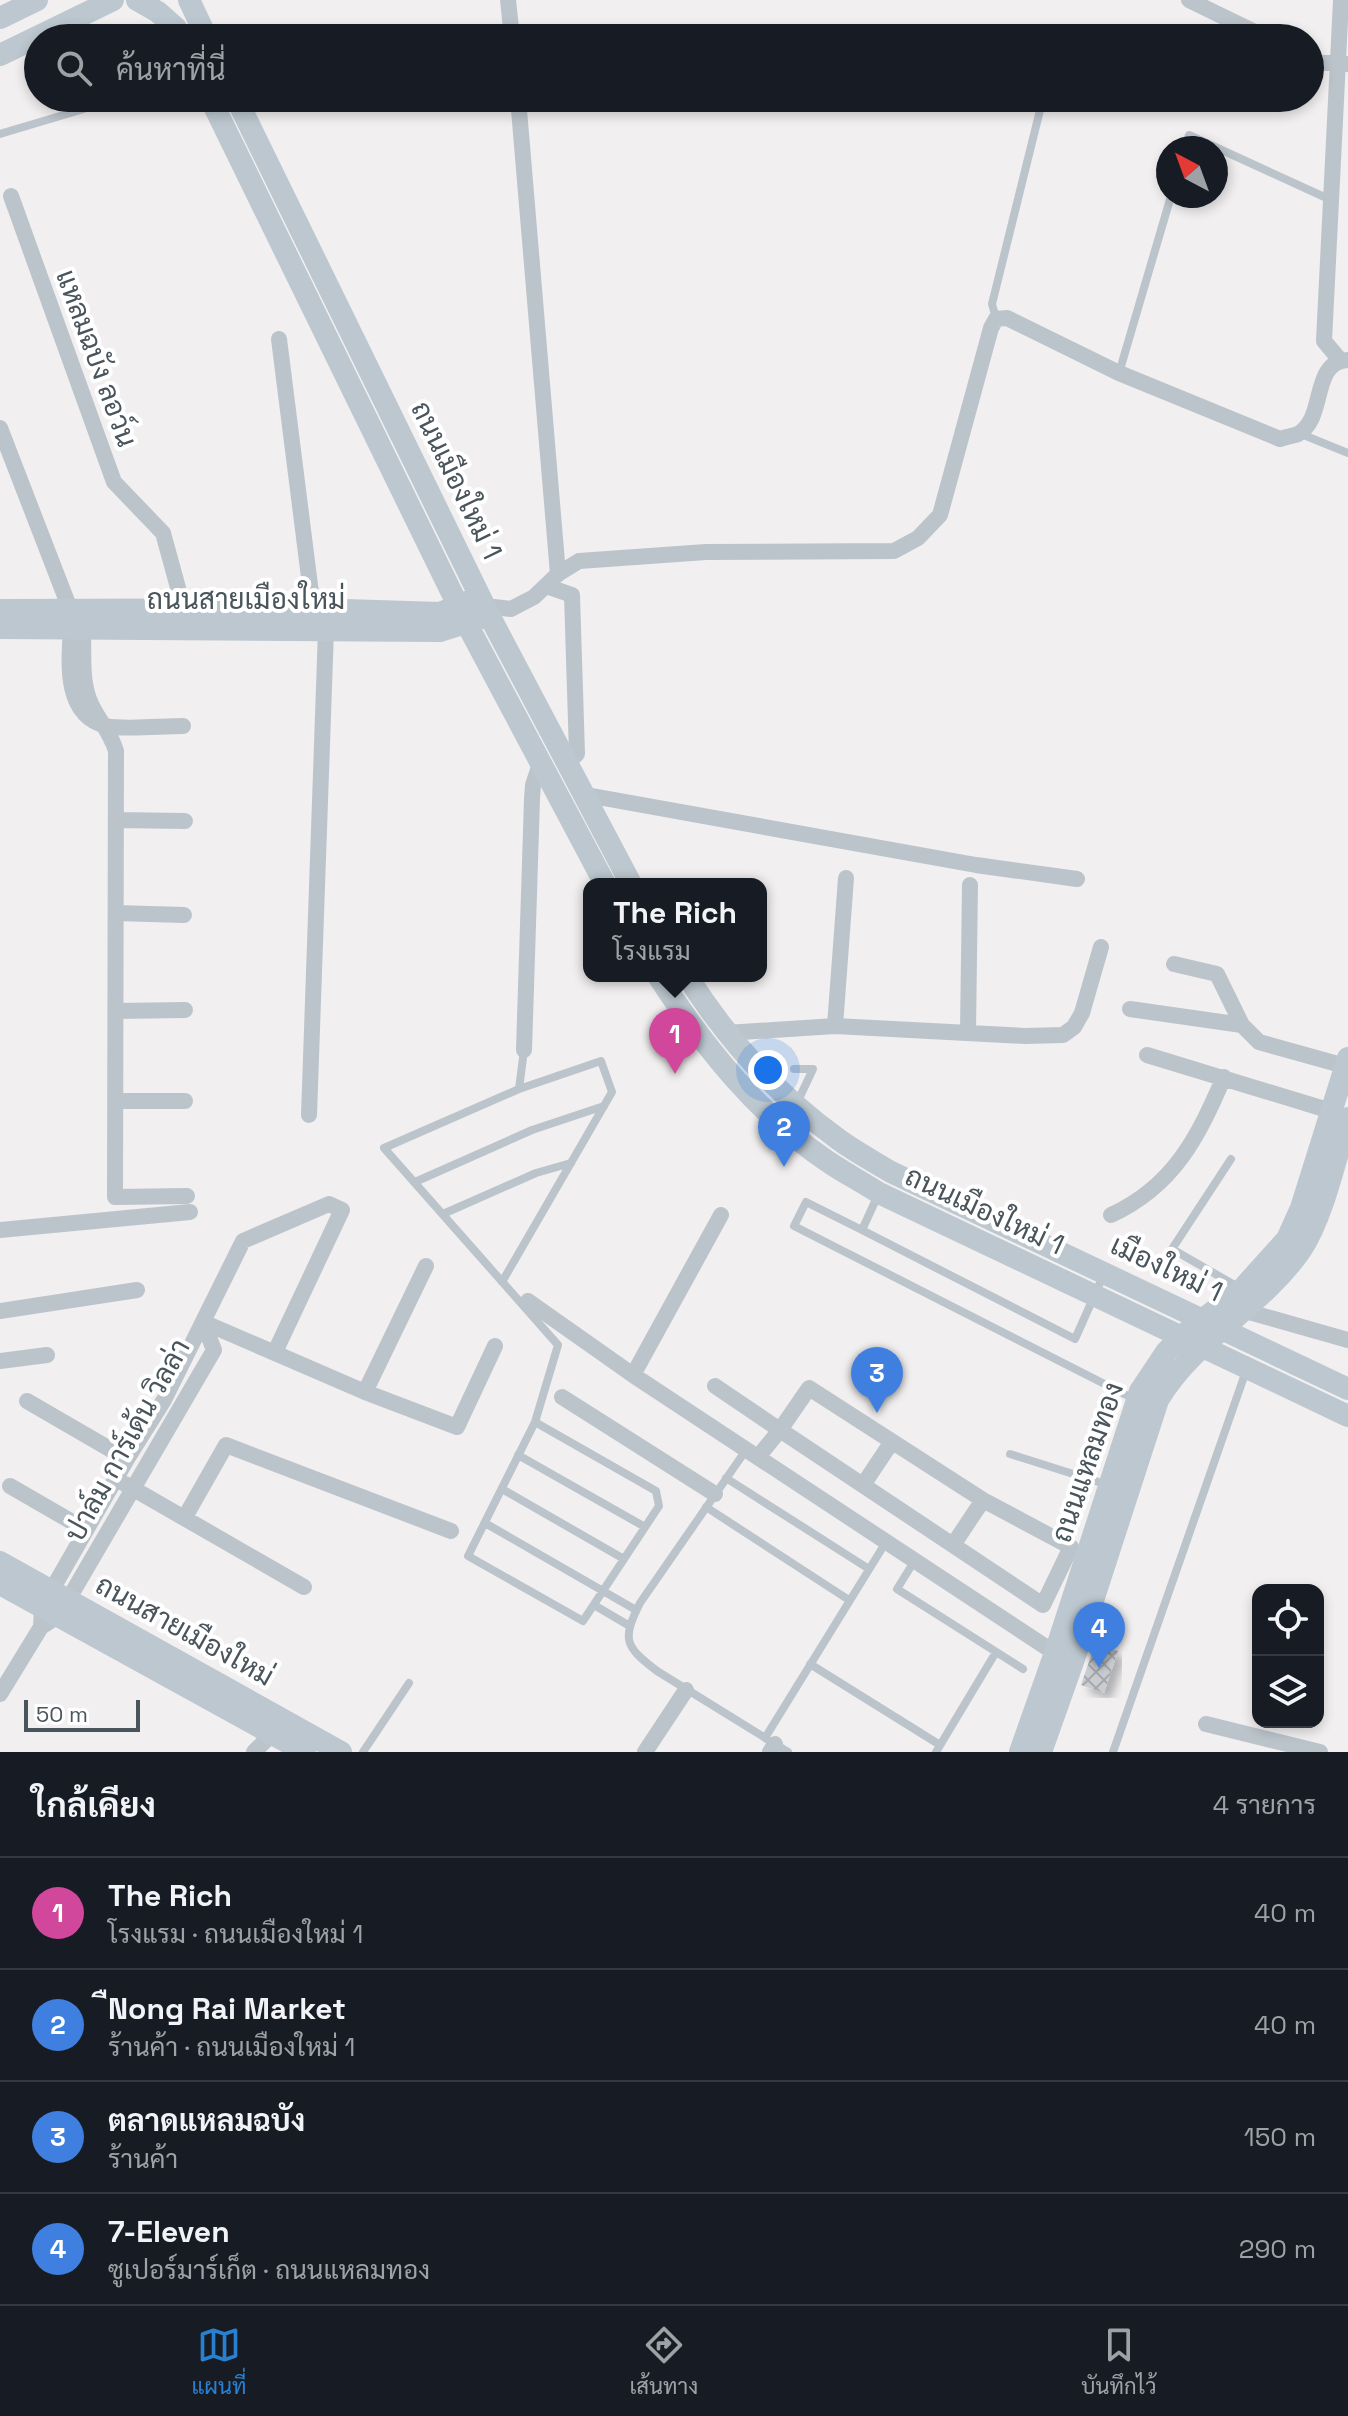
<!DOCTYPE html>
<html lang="th">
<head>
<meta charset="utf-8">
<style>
  body { margin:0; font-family:"Space Grotesk",Sarabun,sans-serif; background:#20242c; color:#f1f3f6 }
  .controls { position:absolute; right:24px; bottom:24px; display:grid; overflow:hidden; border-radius:16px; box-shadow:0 4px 12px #0003 }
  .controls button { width:72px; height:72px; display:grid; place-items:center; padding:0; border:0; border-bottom:2px solid #363941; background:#171b24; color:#f1f3f6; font:40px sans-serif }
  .compass { position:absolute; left:1156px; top:136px; width:72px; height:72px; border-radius:50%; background:#171b24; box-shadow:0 4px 12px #0003; rotate:319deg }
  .scale { position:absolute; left:24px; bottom:20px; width:116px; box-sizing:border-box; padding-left:8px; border:4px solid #49545b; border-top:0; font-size:22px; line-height:28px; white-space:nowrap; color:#49545b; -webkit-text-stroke:6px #fff; paint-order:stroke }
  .you { position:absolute; left:768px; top:1070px; width:28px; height:28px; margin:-20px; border:6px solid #fff; border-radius:50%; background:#1a73e8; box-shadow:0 0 0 12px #1a73e833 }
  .badge { display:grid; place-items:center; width:52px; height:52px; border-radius:50%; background:#2980d1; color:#fff; font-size:26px; font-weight:700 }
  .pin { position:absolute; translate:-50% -66px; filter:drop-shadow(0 2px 4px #0008) }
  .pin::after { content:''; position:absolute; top:42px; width:28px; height:24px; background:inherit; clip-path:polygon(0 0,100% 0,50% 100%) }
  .popup { position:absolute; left:583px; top:878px; width:184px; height:104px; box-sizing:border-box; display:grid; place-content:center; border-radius:16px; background:#171b24; filter:drop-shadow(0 2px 6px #0005); font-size:26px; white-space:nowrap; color:#9ea1a6 }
  .popup b { font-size:30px; color:#f1f3f6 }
  .popup::after { content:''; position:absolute; left:50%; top:100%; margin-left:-16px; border:16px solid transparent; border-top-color:#171b24 }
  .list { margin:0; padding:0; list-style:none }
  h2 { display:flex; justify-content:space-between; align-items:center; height:104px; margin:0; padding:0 32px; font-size:34px }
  h2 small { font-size:26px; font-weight:400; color:#9ea1a6 }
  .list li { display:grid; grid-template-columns:52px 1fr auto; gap:24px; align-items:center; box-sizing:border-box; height:112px; padding:0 32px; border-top:2px solid #363941 }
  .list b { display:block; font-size:30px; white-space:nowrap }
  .list p { margin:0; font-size:26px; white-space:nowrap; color:#9ea1a6 }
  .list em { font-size:26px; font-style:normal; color:#9ea1a6 }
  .icon { flex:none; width:44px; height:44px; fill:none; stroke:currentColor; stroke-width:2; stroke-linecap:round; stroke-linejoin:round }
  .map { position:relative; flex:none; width:1348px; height:1752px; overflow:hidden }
  .search { position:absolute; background:#171b24; box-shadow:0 4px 12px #0003; left:24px; right:24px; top:24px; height:88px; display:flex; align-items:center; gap:20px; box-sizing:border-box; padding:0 28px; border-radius:44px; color:#9ea1a6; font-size:30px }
  .sheet { height:552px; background:#171b24 }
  nav { display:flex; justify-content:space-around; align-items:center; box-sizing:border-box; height:112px; border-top:2px solid #363941; background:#171b24; font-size:22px; color:#9ea1a6 }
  nav a { display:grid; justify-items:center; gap:4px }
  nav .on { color:#2980d1 }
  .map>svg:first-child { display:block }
  .building { fill:url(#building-cross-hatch); filter:url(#shadow) }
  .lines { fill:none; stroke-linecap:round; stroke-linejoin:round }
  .lane { stroke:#bcc4cb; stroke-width:8 }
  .street { stroke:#bcc4cb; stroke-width:16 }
  .secondary { stroke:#bcc7cf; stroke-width:22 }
  .labels { text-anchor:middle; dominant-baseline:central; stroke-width:8; stroke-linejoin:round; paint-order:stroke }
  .street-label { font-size:28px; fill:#49545b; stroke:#fff }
</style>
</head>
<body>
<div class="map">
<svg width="1348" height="1752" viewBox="0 0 1348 1752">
  <defs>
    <pattern id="building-cross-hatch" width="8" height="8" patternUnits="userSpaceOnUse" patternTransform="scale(2)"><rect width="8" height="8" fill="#c9cdd1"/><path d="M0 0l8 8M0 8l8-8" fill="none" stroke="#a5a9ad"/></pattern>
    <filter id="shadow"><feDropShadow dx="7" dy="7" stdDeviation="4" flood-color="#0004"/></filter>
  </defs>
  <rect width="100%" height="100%" fill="#f1efef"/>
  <path class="building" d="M1095,1644L1118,1651L1104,1693L1081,1685Z"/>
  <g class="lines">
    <path class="lane" d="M0,134L87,108L82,98
      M1185,148L1189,135L1331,200
      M996,318L992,304L1043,98
      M1119,373L1171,196
      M1301,434L1348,453
      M794,1069H813L796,1105
      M519,1089L524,1050
      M1231,1159L1172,1249L1238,1287
      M415,1182L532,1130L604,1106
      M878,1195L862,1230L806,1202L794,1226L1136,1400
      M443,1214L536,1173L571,1163
      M862,1230L1075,1339L1104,1274
      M502,1282L612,1092L601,1061L519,1089L384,1148C442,1213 500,1280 558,1345L535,1422L468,1556L583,1621L659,1506L656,1491L535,1422
      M746,1450L640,1603C622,1639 624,1646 657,1671L788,1752
      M1010,1454L1108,1485
      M518,1455L645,1527
      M726,1478L869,1569
      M502,1489L624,1559
      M706,1507L849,1600
      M485,1523L636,1610
      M915,1560L897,1589L1023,1669
      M594,1605L628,1625
      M810,1664L940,1745
      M765,1738L886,1542
      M363,1752L409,1683
      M936,1752L996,1652
      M1113,1752L1246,1371"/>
    <path class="street" d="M508,0L512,38
      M1189,0L1267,38
      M1310,59C1327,67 1331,60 1346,64
      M518,98L558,574
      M11,196L114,482L163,533L186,617
      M279,339L313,609
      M1340,360L1324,341L1341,0
      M0,428L70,609
      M546,586L572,595L577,754L566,763
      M485,606L511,609L534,597L558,574L579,561L706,552L894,551L918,538L940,515L991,328L996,319L1007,318L1119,373L1280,439C1285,437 1293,436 1298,434C1327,418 1310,362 1348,360
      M71,628C69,662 63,715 106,726C124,730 162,726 183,726
      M83,628C84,651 81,678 89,699C96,718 110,730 116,751L115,1197L187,1196
      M581,794L976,865L1077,879
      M116,820L185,821
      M116,913L184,915
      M1174,964L1217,974L1242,1025
      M1130,1009L1242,1025L1259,1042L1345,1066
      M116,1011L185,1010
      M835,1026L846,878
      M968,1031L970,885
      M726,1033L835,1026L1025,1036L1063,1035L1074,1027L1082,1013L1101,947
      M524,1050L532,799L533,785L540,764
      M1147,1055L1331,1111
      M116,1101H185
      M309,1115L326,630
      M1111,1215C1174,1186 1198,1137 1224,1077
      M0,1230L190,1212
      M528,1301L633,1375L1055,1653L1063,1655
      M1242,1310L1348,1340
      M0,1311L137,1290
      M203,1322L365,1392L457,1427L495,1346
      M0,1361L47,1355
      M633,1375L721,1215
      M715,1386L780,1430L809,1388L983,1500L1071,1547L1043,1605L780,1430L758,1457
      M365,1392L426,1266
      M562,1397L715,1494
      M27,1401L127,1459
      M125,1484L304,1587
      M863,1485L891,1443
      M10,1486L86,1530
      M185,1517L226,1445L451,1531
      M953,1545L983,1500
      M41,1627L42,1607L127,1459L164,1400L243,1241L329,1204L342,1210L275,1352
      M0,1694L41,1627L58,1616L68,1600L214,1350L203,1322
      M1206,1724L1320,1752
      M254,1752L279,1727
      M645,1752L686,1690
      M770,1752L775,1744"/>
    <path class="secondary" d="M137,0L158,12L176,28
      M189,0L207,38
      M0,18L37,0
      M0,55L113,0
      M210,98L468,626L605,884
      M236,98L489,615L631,884
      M0,610L313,609L440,613L472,600
      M0,628L440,631L481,618
      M658,976C703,1045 757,1114 827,1161C843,1172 862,1182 879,1193L1348,1416
      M687,976C727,1039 777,1095 838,1139C854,1151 873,1161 891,1172L1348,1389
      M0,1562L341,1752
      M0,1584L305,1752
      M1020,1752L1055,1653L1140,1391L1166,1352L1183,1335L1242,1289L1287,1239L1301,1208L1348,1058
      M1041,1752L1074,1659L1158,1400C1194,1339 1261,1308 1301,1250C1323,1218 1336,1156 1348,1118"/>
  </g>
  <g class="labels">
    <g class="street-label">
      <text transform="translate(97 358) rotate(70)">แหลมฉบัง ลอว์น</text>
      <text transform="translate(457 480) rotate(64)">ถนนเมืองใหม่ 1</text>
      <text x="246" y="599">ถนนสายเมืองใหม่</text>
      <text transform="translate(985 1210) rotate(25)">ถนนเมืองใหม่ 1</text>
      <text transform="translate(1167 1268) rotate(25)">เมืองใหม่ 1</text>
      <text transform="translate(127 1440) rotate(-61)">ปาล์ม การ์เด้น วิลล่า</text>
      <text transform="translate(1087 1462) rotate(-71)">ถนนแหลมทอง</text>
      <text transform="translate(185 1630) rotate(29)">ถนนสายเมืองใหม่</text>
    </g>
  </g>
</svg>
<div class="controls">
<button><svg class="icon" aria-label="locate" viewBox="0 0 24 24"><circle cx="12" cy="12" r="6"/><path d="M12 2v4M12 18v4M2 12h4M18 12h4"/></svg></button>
<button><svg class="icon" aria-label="layers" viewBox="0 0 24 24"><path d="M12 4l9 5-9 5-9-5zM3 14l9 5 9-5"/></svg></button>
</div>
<svg class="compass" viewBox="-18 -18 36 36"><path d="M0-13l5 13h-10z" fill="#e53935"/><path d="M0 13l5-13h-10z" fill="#9ea1a6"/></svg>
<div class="scale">50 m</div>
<div class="you"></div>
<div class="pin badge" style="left:675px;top:1074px;background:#d1479c">1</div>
<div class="popup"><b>The Rich</b>โรงแรม</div>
<div class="pin badge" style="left:784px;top:1167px;background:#3f7fe0">2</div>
<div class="pin badge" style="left:877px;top:1413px;background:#3f7fe0">3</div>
<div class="pin badge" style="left:1099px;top:1668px;background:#3f7fe0">4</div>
<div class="search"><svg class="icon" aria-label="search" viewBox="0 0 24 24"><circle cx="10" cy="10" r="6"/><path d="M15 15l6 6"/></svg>ค้นหาที่นี่</div>
</div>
<section class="sheet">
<h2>ใกล้เคียง<small>4 รายการ</small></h2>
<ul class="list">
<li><span class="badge" style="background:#d1479c">1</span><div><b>The Rich</b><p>โรงแรม · ถนนเมืองใหม่ 1</p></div><em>40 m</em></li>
<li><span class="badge" style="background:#3f7fe0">2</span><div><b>ืNong Rai Market</b><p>ร้านค้า · ถนนเมืองใหม่ 1</p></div><em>40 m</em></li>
<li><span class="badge" style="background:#3f7fe0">3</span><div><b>ตลาดแหลมฉบัง</b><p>ร้านค้า</p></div><em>150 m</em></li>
<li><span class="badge" style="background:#3f7fe0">4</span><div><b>7-Eleven</b><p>ซูเปอร์มาร์เก็ต · ถนนแหลมทอง</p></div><em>290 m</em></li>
</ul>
</section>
<nav>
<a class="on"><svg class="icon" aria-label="map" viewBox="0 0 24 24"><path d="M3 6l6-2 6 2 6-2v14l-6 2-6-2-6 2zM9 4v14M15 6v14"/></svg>แผนที่</a>
<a><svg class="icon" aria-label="directions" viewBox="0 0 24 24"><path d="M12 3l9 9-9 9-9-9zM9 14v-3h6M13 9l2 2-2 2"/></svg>เส้นทาง</a>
<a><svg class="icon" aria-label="saved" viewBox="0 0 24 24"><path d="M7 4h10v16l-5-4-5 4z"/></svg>บันทึกไว้</a>
</nav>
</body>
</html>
